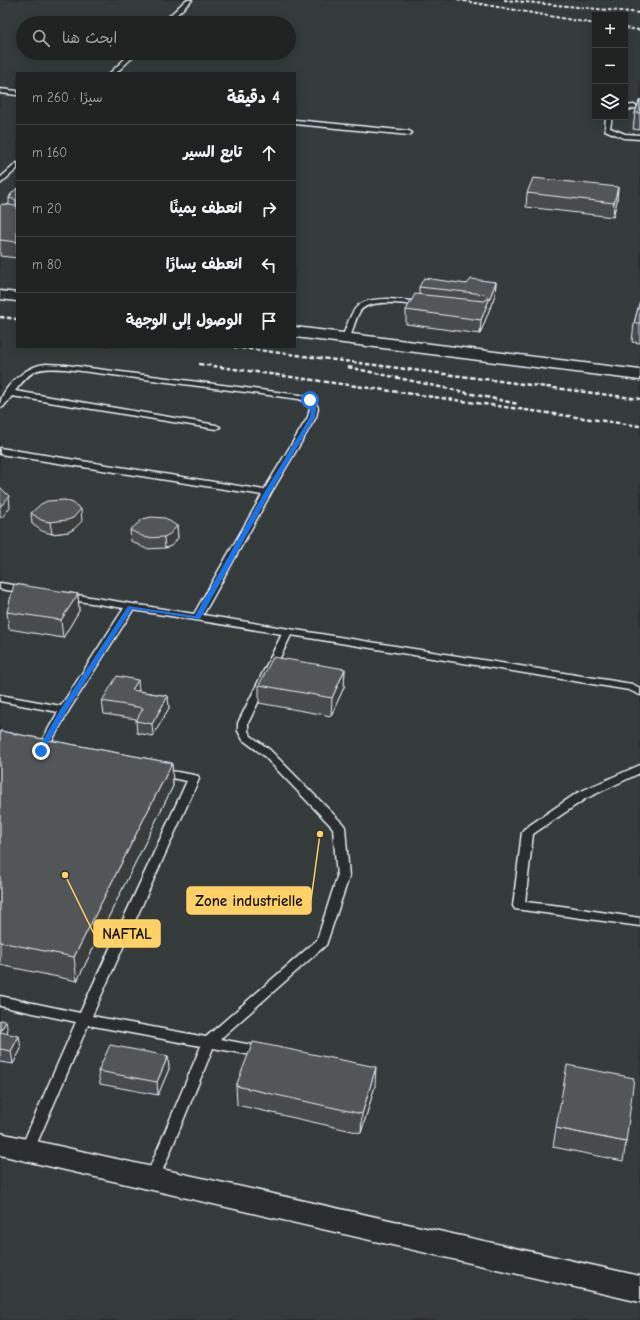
<!DOCTYPE html>
<html lang="ar">
<head>
<meta charset="utf-8">
<style>
  body { margin:0; font-family:"Comic Neue","Playpen Sans Arabic",sans-serif; background:#282a2a; color:#f1f3f6; direction:rtl }
  .controls { position:absolute; right:12px; top:12px; display:grid; overflow:hidden; border-radius:0px; box-shadow:0 2px 10px #0003 }
  .controls button { width:36px; height:36px; display:grid; place-items:center; padding:0; border:0; border-bottom:1px solid #3d3f40; background:#202222; color:#f1f3f6; font:20px sans-serif }
  .stop { position:absolute; width:12px; height:12px; margin:-9px; border:3px solid #1a73e8; border-radius:50%; background:#fff }
  .stop.end { background:#1a73e8; border-color:#fff; box-shadow:0 1px 4px #0008 }
  .list { margin:0; padding:0; list-style:none }
  h2 { display:flex; justify-content:space-between; align-items:center; height:52px; margin:0; padding:0 16px; font-size:17px }
  h2 small { font-size:13px; font-weight:400; color:#a2a4a5 }
  .list li { display:grid; grid-template-columns:26px 1fr auto; gap:12px; align-items:center; box-sizing:border-box; height:56px; padding:0 16px; border-top:1px solid #3d3f40 }
  .list b { display:block; font-size:15px; white-space:nowrap }
  .list em { font-size:13px; font-style:normal; color:#a2a4a5 }
  .icon { flex:none; width:22px; height:22px; fill:none; stroke:currentColor; stroke-width:2; stroke-linecap:round; stroke-linejoin:round }
  .map { position:relative; flex:none; width:640px; height:1320px; overflow:hidden; direction:ltr }
  .search { position:absolute; background:#202222; box-shadow:0 2px 10px #0003; left:16px; top:16px; width:280px; height:44px; display:flex; align-items:center; gap:10px; box-sizing:border-box; padding:0 14px; border-radius:22px; color:#a2a4a5; font-size:15px }
  .panel { position:absolute; background:#202222; box-shadow:0 2px 10px #0003; left:16px; top:72px; width:280px; height:276px; border-radius:0px; direction:rtl }
  .map>svg:first-child { display:block }
  .built { fill:#363a3b; fill-rule:evenodd }
  .lines { fill:none; stroke-linecap:round; stroke-linejoin:round }
  .service-casing { stroke:#e8f1f8; stroke-width:3 }
  .minor-casing { stroke:#e8f1f8; stroke-width:3 }
  .service { fill:#2a2d2e; fill-rule:evenodd }
  .minor { fill:#2a2d2e; fill-rule:evenodd }
  .rail-far1 { stroke:#e8f1f8; stroke-width:2; stroke-dasharray:3.5 2; stroke-linecap:butt }
  .rail { stroke:#e8f1f8; stroke-width:2.5; stroke-dasharray:4.5 2.5; stroke-linecap:butt }
  .wall { fill:#474b4d; stroke:#e8f1f8 }
  .shaded-wall { fill:#3a3d3e; stroke:#e8f1f8 }
  .building { fill:#535759; stroke:#e8f1f8 }
  .route { fill:#1a73e8 }
  .leader { fill:none; stroke:#ffd166; stroke-width:1.5 }
  .callout-dot { fill:#ffd166; stroke:#2a2d2e; stroke-width:1.5 }
  .callout { fill:#ffd166; stroke:#ffd166; stroke-width:1.5 }
  .callout-label { font-size:15px; text-anchor:middle; font-weight:bold; fill:#111 }
</style>
</head>
<body>
<div class="map">
<svg width="640" height="1320" viewBox="0 0 640 1320">
  <rect width="100%" height="100%" fill="#2a2d2e"/>
  <filter id="ink" filterUnits="userSpaceOnUse"><feTurbulence type="fractalNoise" baseFrequency=".025" numOctaves="2"/><feDisplacementMap in="SourceGraphic" scale="8" xChannelSelector="R" yChannelSelector="G"/><feConvolveMatrix kernelMatrix="1 2 1 2 8 2 1 2 1" color-interpolation-filters="sRGB"/></filter>
  <g filter="url(#ink)">
    <path class="built" d="M0,0H640V1320H0ZM595,15H625V117H595ZM23,23H289V53H23ZM17,73H295V347H17Z"/>
    <g class="lines">
      <defs>
        <path id="service" d="M186,0H192L168,23H162Z
          M131,53H137L116,73H110Z
          M0,89L17,91V95L0,93Z
          M634,105L637,107L636,108L625,110V106Z
          M606,117H612L610,128L625,134L640,135V139L624,138L605,130Z
          M295,120L409,131L412,133L409,135L295,124Z
          M17,163V169L0,184V178Z
          M389,299L424,302L428,304L424,306C408,305 371,297 360,311C355,319 353,330 350,338L349,340H343L342,338C354,308 353,299 389,299Z
          M46,364L66,365L300,395L314,400L318,408L316,417L271,493L203,615L632,684L640,688V695L629,690L291,635L248,723V731L251,736L270,750L343,824L345,827L349,877L326,945L220,1039L267,1048L268,1052L267,1056L262,1057L213,1048L159,1179L157,1183L152,1185L147,1183L145,1179L201,1046L88,1025L34,1150L32,1154L27,1156L22,1154L20,1150L76,1022L0,1006V996L80,1013L187,781L156,775L155,773L156,771L160,769L194,775L198,776L199,779L92,1016L206,1037L317,940L337,877L333,828L262,754L243,740L238,731V723L282,634L133,610L69,710L45,753H37L36,751L58,712L0,701V695L61,706L124,608L65,599L62,598L60,596L62,594L65,593L194,614L262,495L0,454V448L264,490L308,417L310,408L307,402L299,399L66,369C37,368 34,367 15,391L216,425L220,427L216,429L12,396L3,407H0C0,388 27,365 46,364Z
          M0,583L26,587L31,590L26,593L0,589Z
          M640,765V773L585,799L533,834L525,902L561,906L640,918V926L515,909L513,906L522,832L524,829L577,793Z"/>
        <path id="minor" d="M0,291L17,293V301L0,299Z
          M295,327L640,370V380L295,337Z
          M0,1133L640,1276V1302L0,1155Z"/>
      </defs>
      <use href="#service" class="service-casing"/>
      <use href="#minor" class="minor-casing"/>
      <use href="#service" class="service"/>
      <use href="#minor" class="minor"/>
      <path class="rail-far1" d="M458,0L595,24
        M504,0L640,13
        M625,28L640,30"/>
      <path class="rail" d="M0,317L17,319
        M234,347L640,399
        M199,364L640,426
        M348,367L518,404"/>
    </g>
    <path class="wall" d="M640,99V130L633,129L635,113Z
      M618,187L617,201L613,217L526,207L527,193Z
      M17,188V258L0,256V206L9,205V198L10,196V195Z
      M496,282L495,295L480,334L406,324V310L419,294V287Z
      M640,301V343L632,342L634,323Z
      M31,513L82,521L74,529L68,532L52,534L42,531L32,524Z
      M177,526L178,538L171,546L165,548L146,549L131,541L130,530Z
      M78,594L79,611L63,638L9,629L7,612Z
      M345,669L344,687L331,716L259,703V685Z
      M139,691L168,696L169,708L153,736L137,733L136,721V719L104,714L102,701Z
      M0,731L172,763L173,786L77,981L0,965Z
      M0,1020L8,1034L21,1049L13,1064L0,1062Z
      M168,1056L169,1069L158,1095L100,1084L98,1071Z
      M236,1086H375L361,1133L237,1105Z
      M556,1128L626,1142L623,1161L553,1147Z"/>
    <path class="shaded-wall" d="M618,187L617,201L613,217L614,203Z
      M496,282L495,295L480,334L481,320Z
      M9,496L10,507L4,515L0,518V506Z
      M81,509L82,521L74,529L68,532L52,534L50,522Z
      M177,526L178,538L171,546L165,548L164,537Z
      M78,594L79,611L63,638L61,620Z
      M345,669L344,687L331,716L332,698Z
      M138,680L139,692L132,690Z
      M168,696L169,708L153,736L152,724Z
      M172,763L173,786L77,981L74,957Z
      M6,1021L8,1034H0V1032Z
      M19,1036L21,1049L13,1064L11,1051Z
      M168,1056L169,1069L158,1095L157,1082Z
      M376,1067L375,1086L361,1133L362,1114Z"/>
    <path class="building" d="M640,99V113H635Z
      M533,178L618,187L614,203L527,193Z
      M17,188V242L0,240V206L2,204L16,206V200L9,198L12,195H10Z
      M424,278L467,284L471,279L496,282L481,320L406,310L415,294L484,301L489,298L484,294L419,287Z
      M640,301V323H634Z
      M0,487L9,496L3,504L0,506Z
      M65,500L73,503L81,509L73,518L67,520L50,522L41,520L31,513L41,504L47,501Z
      M151,517L165,518L177,526L170,534L164,537L146,538L130,530L143,519Z
      M14,584L78,594L61,620L7,612Z
      M273,657L345,669L332,698L259,685Z
      M117,676L138,680L132,690L168,696L152,724L136,721L143,708L102,701Z
      M0,731L172,763L74,957L0,942Z
      M0,1020L6,1021L0,1032Z
      M0,1032L19,1036L11,1051L0,1049Z
      M253,1042L376,1067L362,1114L236,1086Z
      M110,1045L168,1056L157,1082L98,1071Z
      M567,1065L634,1078L626,1142L556,1128Z"/>
  </g>
  <path class="route" d="M308,399H312L316,408L315,417L270,493L200,619L132,609L67,710L43,752H38L37,751L60,710L128,606L195,616L264,493L310,417L311,408Z"/>
  <path class="leader" d="M320 834L311 900M65 875L94 934"/>
  <g class="callout-dot">
    <circle cx="320" cy="834" r="4"/>
    <circle cx="65" cy="875" r="4"/>
  </g>
  <g class="callout">
    <rect x="187" y="887" width="124" height="27" rx="4"/>
    <rect x="94" y="920" width="66" height="27" rx="4"/>
  </g>
  <g class="callout-label">
    <text x="249" y="906">Zone industrielle</text>
    <text x="127" y="939">NAFTAL</text>
  </g>
</svg>
<div class="controls">
<button>+</button>
<button>−</button>
<button><svg class="icon" aria-label="layers" viewBox="0 0 24 24"><path d="M12 4l9 5-9 5-9-5zM3 14l9 5 9-5"/></svg></button>
</div>
<div class="stop" style="left:310px;top:400px"></div>
<div class="stop end" style="left:41px;top:751px"></div>
<div class="search"><svg class="icon" aria-label="search" viewBox="0 0 24 24"><circle cx="10" cy="10" r="6"/><path d="M15 15l6 6"/></svg>ابحث هنا</div>
<section class="panel">
<h2>4 دقيقة<small>سيرًا · 260 m</small></h2>
<ul class="list">
<li><svg class="icon" aria-label="ahead" viewBox="0 0 24 24"><path d="M12 20V5M6 11l6-6 6 6"/></svg><div><b>تابع السير</b></div><em>160 m</em></li>
<li><svg class="icon" aria-label="right" viewBox="0 0 24 24"><path d="M7 20v-9h11M14 6l5 5-5 5"/></svg><div><b>انعطف يمينًا</b></div><em>20 m</em></li>
<li><svg class="icon" aria-label="left" viewBox="0 0 24 24"><path d="M17 20v-9H6M10 6l-5 5 5 5"/></svg><div><b>انعطف يسارًا</b></div><em>80 m</em></li>
<li><svg class="icon" aria-label="arrive" viewBox="0 0 24 24"><path d="M6 21V4h12l-3 4 3 4H6"/></svg><div><b>الوصول إلى الوجهة</b></div></li>
</ul>
</section>
</div>
</body>
</html>
